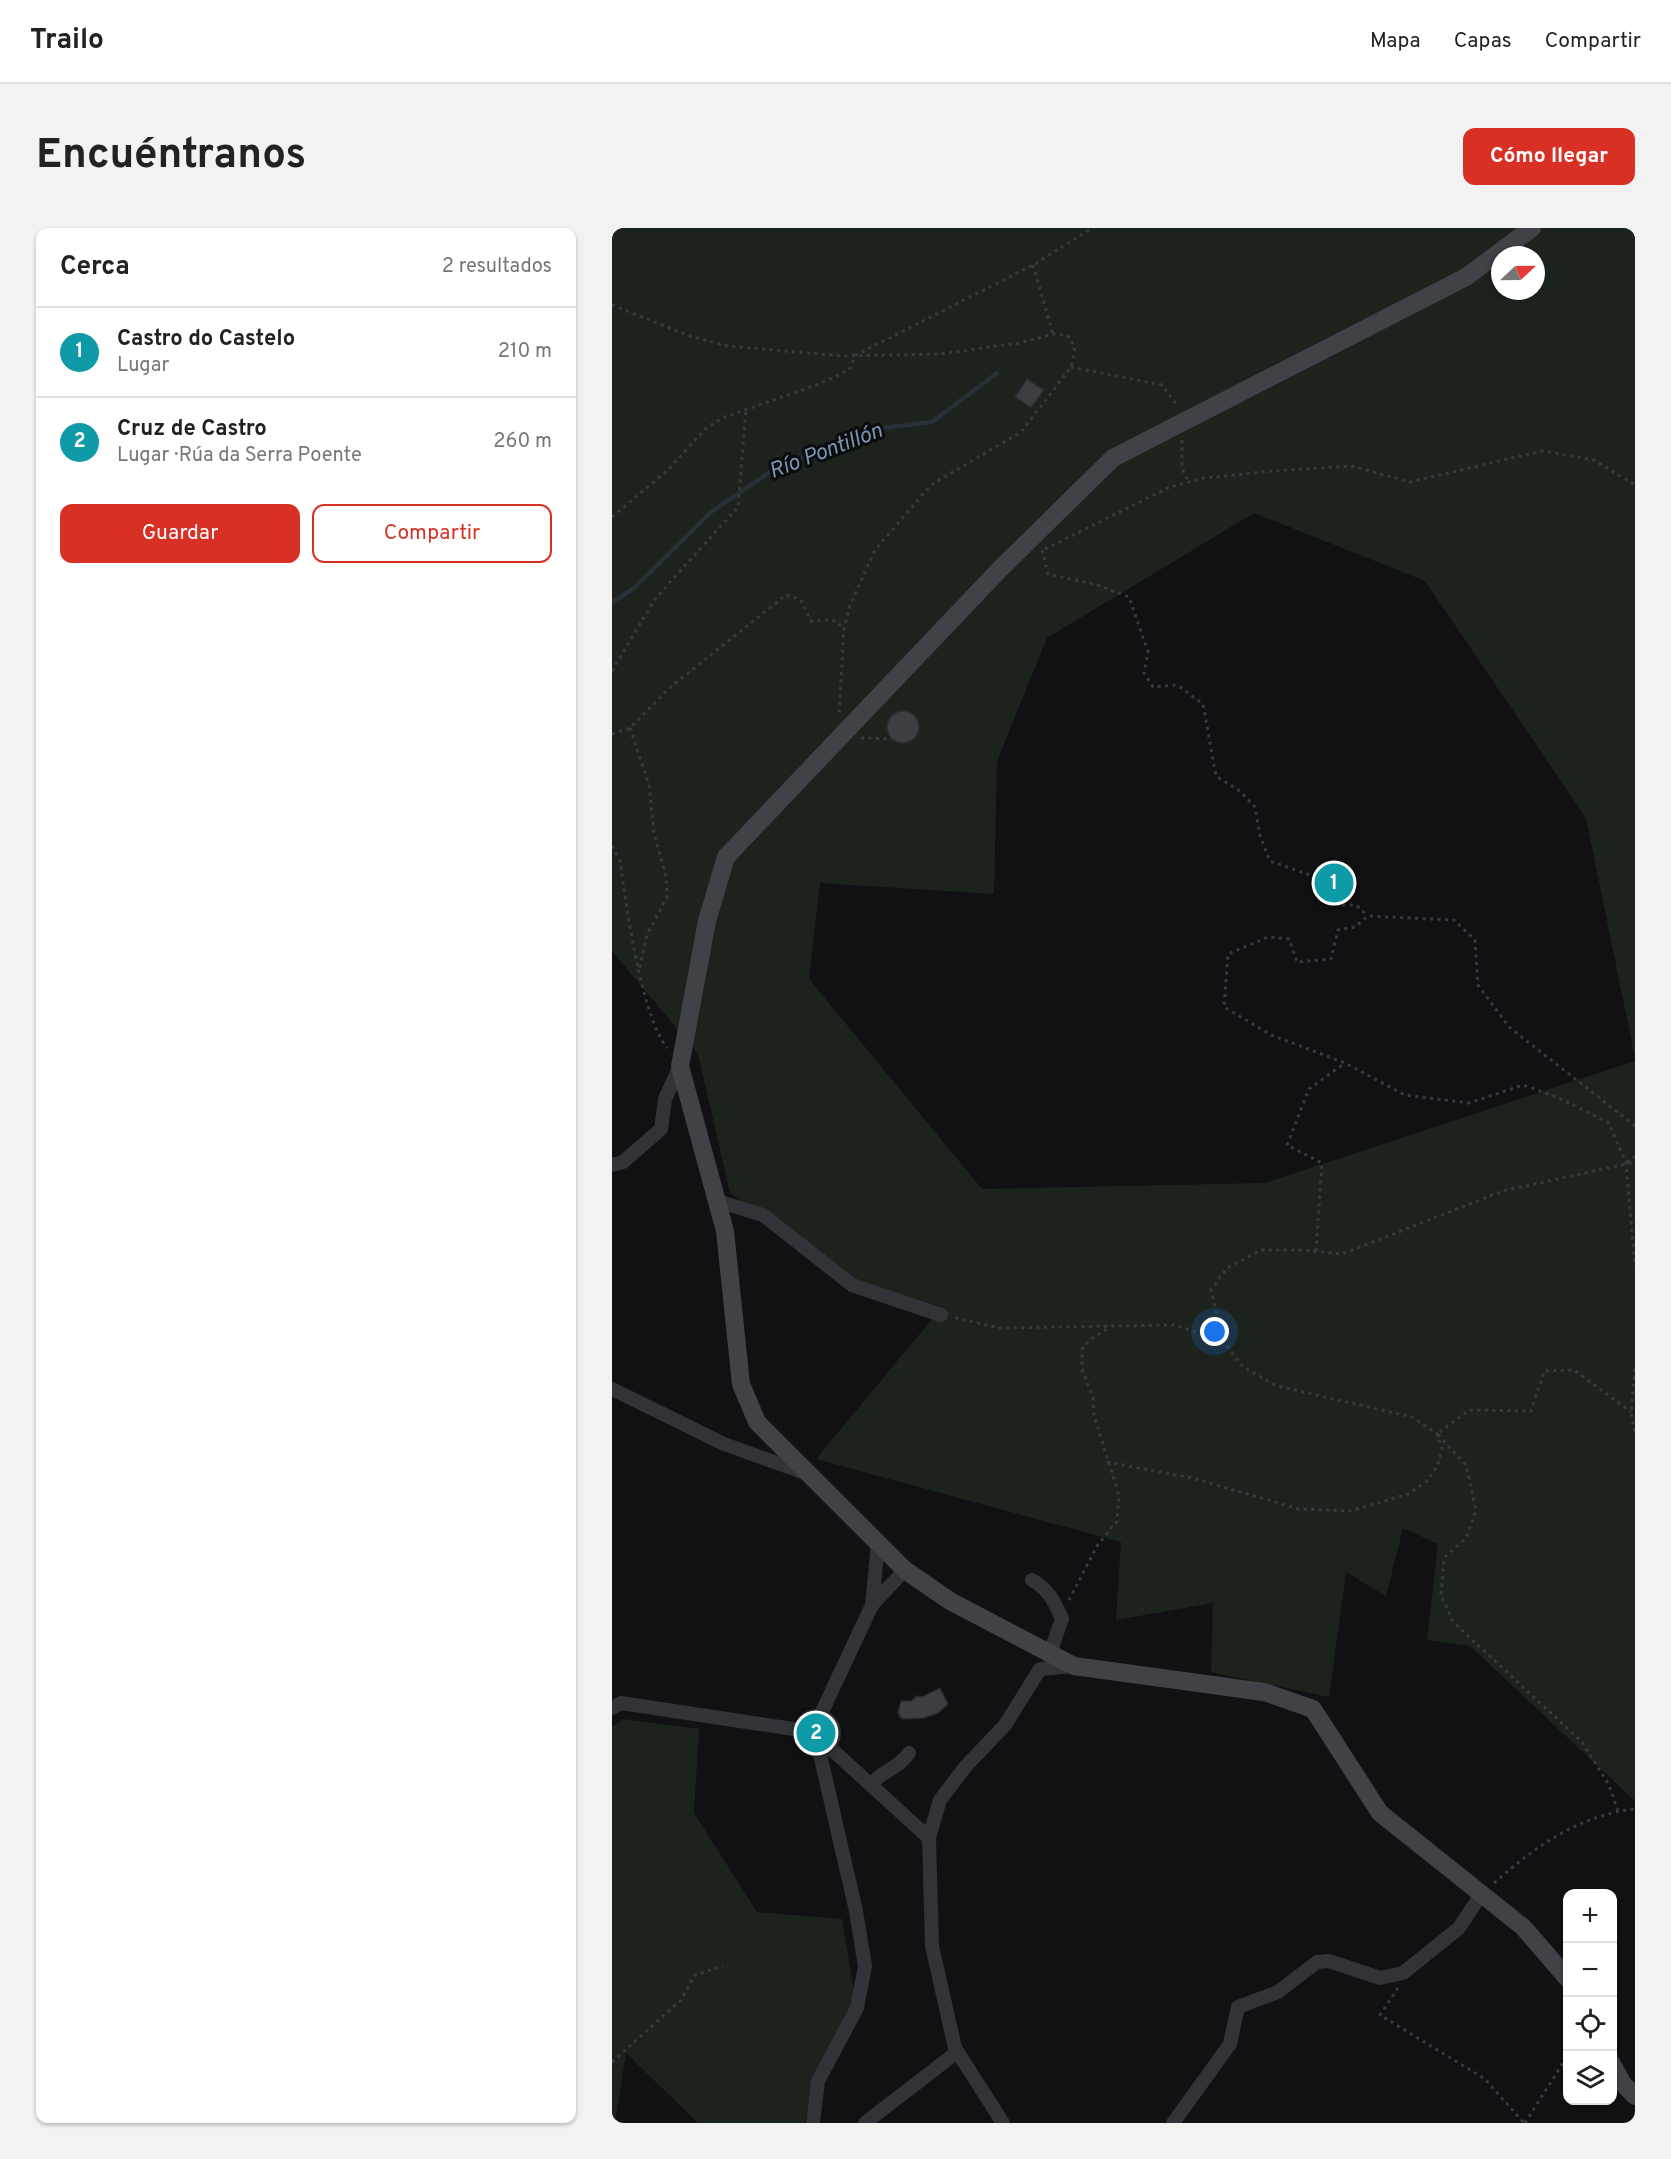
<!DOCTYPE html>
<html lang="es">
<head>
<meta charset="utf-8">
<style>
  body { margin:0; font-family:Overpass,sans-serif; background:#f2f2f2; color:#222 }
  .controls { position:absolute; right:18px; bottom:18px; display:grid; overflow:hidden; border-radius:12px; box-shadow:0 2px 4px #0004 }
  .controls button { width:54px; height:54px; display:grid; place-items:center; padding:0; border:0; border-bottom:2px solid #e0e0e0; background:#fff; color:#222; font:30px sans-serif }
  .compass { position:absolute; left:879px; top:18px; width:54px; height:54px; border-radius:50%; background:#fff; box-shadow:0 2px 4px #0004; rotate:68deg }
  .you { position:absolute; left:603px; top:1104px; width:21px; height:21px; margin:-15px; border:4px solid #fff; border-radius:50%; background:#1a73e8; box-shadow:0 0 0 9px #1a73e833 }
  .badge { display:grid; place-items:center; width:39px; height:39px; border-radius:50%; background:#d93025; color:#fff; font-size:20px; font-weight:700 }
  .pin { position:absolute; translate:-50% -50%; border:3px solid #fff; box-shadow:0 2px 6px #0006 }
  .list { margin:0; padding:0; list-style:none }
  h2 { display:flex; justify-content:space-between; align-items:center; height:78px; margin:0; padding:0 24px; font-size:26px }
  h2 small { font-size:20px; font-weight:400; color:#767676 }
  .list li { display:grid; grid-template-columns:39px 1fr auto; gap:18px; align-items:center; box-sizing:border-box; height:90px; padding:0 24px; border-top:2px solid #e0e0e0 }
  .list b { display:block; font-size:22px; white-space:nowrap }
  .list p { margin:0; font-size:20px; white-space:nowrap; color:#767676 }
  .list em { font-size:20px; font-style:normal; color:#767676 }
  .actions { display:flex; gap:12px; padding:18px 24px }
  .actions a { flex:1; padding:14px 0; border:2px solid #d93025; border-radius:12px; text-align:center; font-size:21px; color:#d93025 }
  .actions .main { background:#d93025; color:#fff }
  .icon { flex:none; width:33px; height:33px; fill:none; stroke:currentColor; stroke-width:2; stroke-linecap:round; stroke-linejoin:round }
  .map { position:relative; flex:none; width:1023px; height:1895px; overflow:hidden; border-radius:12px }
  header { display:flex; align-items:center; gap:36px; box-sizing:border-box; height:84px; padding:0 30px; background:#fff; border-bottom:2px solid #e0e0e0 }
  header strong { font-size:28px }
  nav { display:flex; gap:33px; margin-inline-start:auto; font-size:21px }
  .intro { display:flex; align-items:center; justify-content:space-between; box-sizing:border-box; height:144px; padding:0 36px }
  h1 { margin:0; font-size:42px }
  .button { padding:15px 27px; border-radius:12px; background:#d93025; color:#fff; font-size:21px; font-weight:700 }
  main { display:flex; gap:36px; padding:0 36px }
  aside { flex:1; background:#fff; border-radius:12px; box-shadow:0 2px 4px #0004 }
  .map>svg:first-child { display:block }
  .green { fill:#1c231d; fill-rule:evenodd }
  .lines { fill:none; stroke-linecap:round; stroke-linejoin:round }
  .stream { stroke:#283037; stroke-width:4.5 }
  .building { fill:#3d3e43; stroke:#2b2b2f; stroke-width:1.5 }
  .path { stroke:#383a3f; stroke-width:3; stroke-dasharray:3 4.5; stroke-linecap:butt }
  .street { stroke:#323338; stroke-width:14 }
  .secondary { stroke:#404248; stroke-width:18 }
  .labels { text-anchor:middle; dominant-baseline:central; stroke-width:6; stroke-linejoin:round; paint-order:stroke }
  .water-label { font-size:22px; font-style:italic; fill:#7895b1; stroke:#0c0c0e }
</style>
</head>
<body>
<header>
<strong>Trailo</strong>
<nav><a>Mapa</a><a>Capas</a><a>Compartir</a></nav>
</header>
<div class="intro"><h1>Encuéntranos</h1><a class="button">Cómo llegar</a></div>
<main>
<aside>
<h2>Cerca<small>2 resultados</small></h2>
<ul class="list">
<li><span class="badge" style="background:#0f9aa8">1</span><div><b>Castro do Castelo</b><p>Lugar</p></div><em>210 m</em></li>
<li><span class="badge" style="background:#0f9aa8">2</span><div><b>Cruz de Castro</b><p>Lugar · Rúa da Serra Poente</p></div><em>260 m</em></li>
</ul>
<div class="actions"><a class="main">Guardar</a><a>Compartir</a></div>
</aside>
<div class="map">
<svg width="1023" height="1895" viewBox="0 0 1023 1895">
  <rect width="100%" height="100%" fill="#111113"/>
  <path class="green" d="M0,0H1023V830L974,590L813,353L642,285L435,410L385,533L382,666L208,655L197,751L370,961L653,955L1023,833V1573L858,1418L815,1412L826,1316L791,1300L774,1368L734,1344L717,1469L599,1444L601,1375L504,1392L509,1314L204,1231L330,1079L245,1054L118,965L86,826L0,723ZM888,27H924V63H888Z
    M11,1491L87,1501L82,1585L145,1684L230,1691L243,1770L200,1850L193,1895H86L14,1825L3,1895H0V1499Z"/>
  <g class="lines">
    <path class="stream" d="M0,374L21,361L99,284L161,242L263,201L320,194L385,145"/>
  </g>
  <path class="building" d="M415,151L432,162L419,180L403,169Z
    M275 499a16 16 0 1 1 32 0a16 16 0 1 1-32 0Z
    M328,1460L336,1476L326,1485L312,1490L290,1491L286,1485L289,1473H299L305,1468L310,1469Z"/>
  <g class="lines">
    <path class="path" d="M421,37L441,106
      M0,77L78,108L116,118L231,128L328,126L407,115L441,106L455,107L463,119L459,139L409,204L319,257L263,322L238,377L232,400L227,487
      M459,139L550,157L566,179
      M570,212V241L577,254
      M0,289L56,242L93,201L110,190L207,156L237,142L244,127L421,37L480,0
      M433,321L556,260L592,250L661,243L739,238L798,254L930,223L982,232L1023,257
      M430,322L436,346L485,357L517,369L536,424L532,445L541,459L565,457L591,476L604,548L628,563L643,579L648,608L658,633L715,653L726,677H744L756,688
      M0,443L43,371L126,279L134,181
      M18,500L37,557L42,606L54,648L55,669L35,707L27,742
      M0,506L18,500L56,461L174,367L188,371L199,393L221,392L232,400
      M249,510L280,511
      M0,618L8,633C15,680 28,784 55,820
      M1023,898L897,799L866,757L863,712L842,692L756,688L743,699L726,702L719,731L685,734L677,711L656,709L616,726L612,779L659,807L733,835L793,867L857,875L911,857L945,869L997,895L1014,935L1023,1039
      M1015,934L1023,929
      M704,1023L710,935L675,917L697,861L733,835
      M343,1090L388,1100L563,1097L611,1113L599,1062L615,1040L649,1022H692L730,1026L891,963L1023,934
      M1023,1141L1019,1184L1023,1205
      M495,1234L580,1250L687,1281L738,1283L796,1266L814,1254L825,1239L830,1221L825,1206L800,1189L665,1158L631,1139L611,1113
      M457,1372L485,1318L505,1293L507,1267L482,1188L481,1170L470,1141V1121L477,1112L497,1100
      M1006,1583L997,1557L970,1514L841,1394L829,1367L832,1330L854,1310L864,1282L854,1237L825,1206L857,1182L919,1183L932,1143L962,1142L1019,1184
      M882,1655C923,1619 967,1587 1023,1581
      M786,1760L768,1787L873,1851L912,1895
      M0,1834L68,1773L83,1747L111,1738
      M913,1895L956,1827"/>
    <path class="street" d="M0,937L11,934L49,901L53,871L68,838
      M105,973L151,987L240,1057L329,1087
      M0,1161L112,1216L193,1245
      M420,1352C436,1361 443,1374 450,1391L438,1425
      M260,1377L266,1315
      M0,1480L9,1475L188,1502
      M188 1505a17 17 0 1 1 34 0a17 17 0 1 1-34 0Z
      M208,1488L260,1377L293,1342
      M216,1518L317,1610
      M259,1557C271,1541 284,1543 297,1525
      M201,1895L206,1853L245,1780L253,1738L244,1683L207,1522
      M253,1895L345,1824
      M391,1895L343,1820L320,1718L317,1610L328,1572L354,1538L393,1497L428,1441L462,1438
      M561,1895L618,1816L626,1779L666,1764L705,1734L717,1733L768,1750L791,1745L847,1700L870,1665"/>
    <path class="secondary" d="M920,0L854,49L501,230L388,341L114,629L95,693L68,838L113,1003L129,1156L145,1194L293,1342L338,1373L462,1438L652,1464L701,1481L768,1585L911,1699L956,1751
      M1000,1836L1011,1856L1023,1868"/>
  </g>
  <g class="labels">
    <g class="water-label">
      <text transform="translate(214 224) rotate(-21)">Río Pontillón</text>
    </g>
  </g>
</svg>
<div class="controls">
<button>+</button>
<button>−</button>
<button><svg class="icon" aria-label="locate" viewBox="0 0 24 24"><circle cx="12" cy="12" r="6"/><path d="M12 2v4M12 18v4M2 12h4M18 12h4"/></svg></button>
<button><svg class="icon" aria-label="layers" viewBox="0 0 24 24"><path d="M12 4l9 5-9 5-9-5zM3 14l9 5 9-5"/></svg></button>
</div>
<svg class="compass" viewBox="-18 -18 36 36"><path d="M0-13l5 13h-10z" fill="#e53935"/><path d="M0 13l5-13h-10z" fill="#767676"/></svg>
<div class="you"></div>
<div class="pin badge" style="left:722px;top:655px;background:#0f9aa8">1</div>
<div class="pin badge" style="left:204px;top:1505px;background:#0f9aa8">2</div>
</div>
</main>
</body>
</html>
